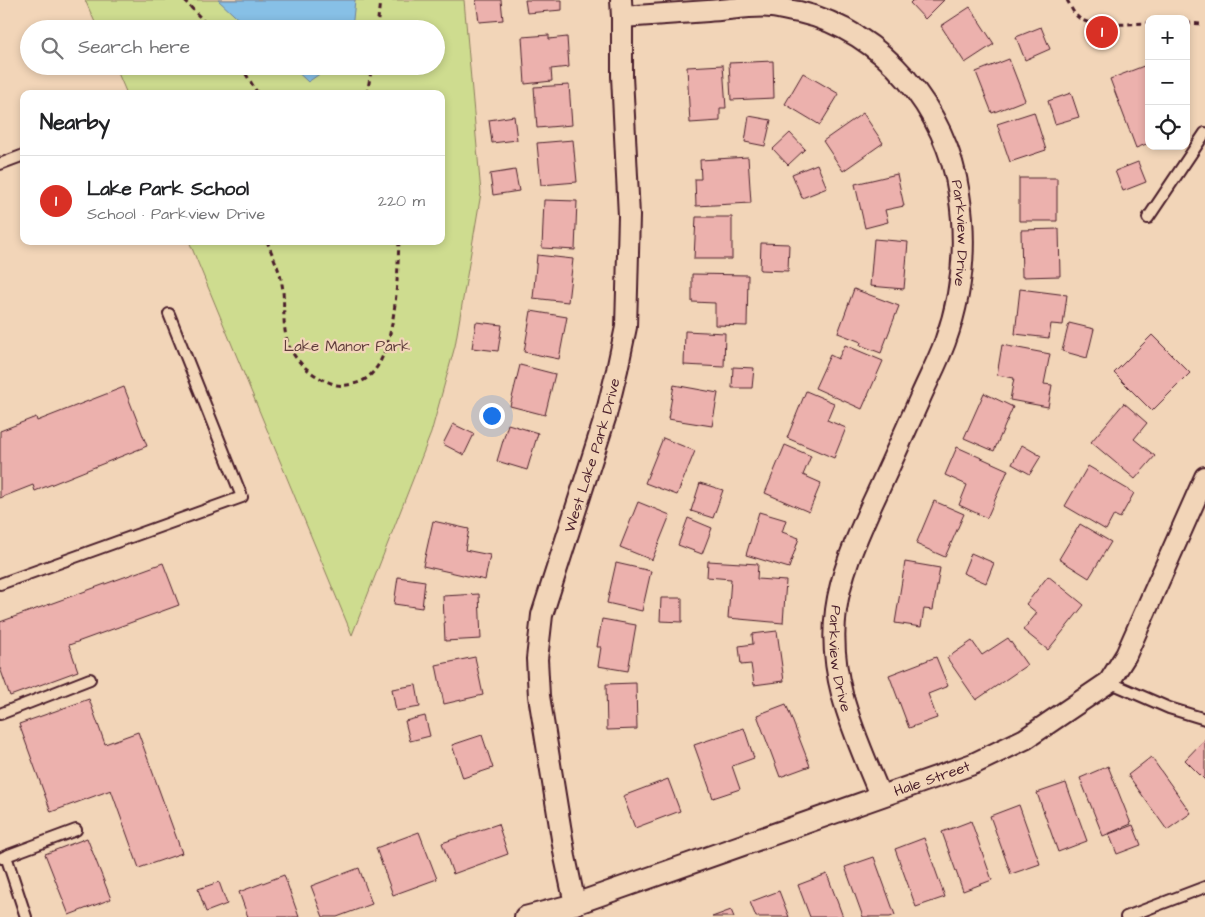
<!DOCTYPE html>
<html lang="en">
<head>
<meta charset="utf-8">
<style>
  body { margin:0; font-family:"Architects Daughter",sans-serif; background:#f6f6f6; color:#202124 }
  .controls { position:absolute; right:15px; top:15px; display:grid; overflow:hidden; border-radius:10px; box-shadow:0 2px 8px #0003 }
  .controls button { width:45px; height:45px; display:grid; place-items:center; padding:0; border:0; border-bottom:1px solid #e0e0e0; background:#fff; color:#202124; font:25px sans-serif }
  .you { position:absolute; left:491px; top:415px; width:18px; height:18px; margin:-12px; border:4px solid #fff; border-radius:50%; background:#1a73e8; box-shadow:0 0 0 8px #1a73e833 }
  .badge { display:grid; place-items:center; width:32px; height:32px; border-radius:50%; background:#d93025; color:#fff; font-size:16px; font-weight:700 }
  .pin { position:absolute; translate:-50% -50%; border:2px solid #fff; box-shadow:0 1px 5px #0006 }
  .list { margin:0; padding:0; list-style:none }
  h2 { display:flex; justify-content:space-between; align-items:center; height:65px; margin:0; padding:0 20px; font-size:21px }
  h2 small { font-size:16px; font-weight:400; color:#757577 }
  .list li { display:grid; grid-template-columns:32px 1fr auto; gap:15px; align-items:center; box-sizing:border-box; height:90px; padding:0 20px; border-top:1px solid #e0e0e0 }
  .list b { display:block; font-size:19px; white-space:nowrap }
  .list p { margin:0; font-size:16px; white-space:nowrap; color:#757577 }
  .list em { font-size:16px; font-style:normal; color:#757577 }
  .icon { flex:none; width:28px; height:28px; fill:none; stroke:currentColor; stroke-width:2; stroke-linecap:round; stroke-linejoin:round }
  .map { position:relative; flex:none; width:1205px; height:917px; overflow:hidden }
  .search { position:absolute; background:#fff; box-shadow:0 2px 8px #0003; left:20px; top:20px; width:425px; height:55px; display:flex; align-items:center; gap:12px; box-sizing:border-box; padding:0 18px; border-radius:28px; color:#757577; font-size:19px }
  .panel { position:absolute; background:#fff; box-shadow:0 2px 8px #0003; left:20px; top:90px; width:425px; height:155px; border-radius:10px }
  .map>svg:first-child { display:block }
  .green { fill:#cedc8f; stroke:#8c7e5d }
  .water { fill:#87c0e6; stroke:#6f809b }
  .building { fill:#ecb1ad; stroke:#4a1f2b }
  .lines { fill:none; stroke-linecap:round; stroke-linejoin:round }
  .lane-casing { stroke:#4a1f2b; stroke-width:14 }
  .street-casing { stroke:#4a1f2b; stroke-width:24 }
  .path { stroke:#4a1f2b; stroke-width:3; stroke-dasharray:5 4; stroke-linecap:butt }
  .lane { stroke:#f2d5b8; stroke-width:10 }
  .street { stroke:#f2d5b8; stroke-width:20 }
  .labels { text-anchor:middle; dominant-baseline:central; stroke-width:4.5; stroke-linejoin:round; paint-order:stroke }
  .street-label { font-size:15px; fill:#4a1f2b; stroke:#f2d5b8 }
  .park-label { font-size:15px; fill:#5e3b3a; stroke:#f2d5b8 }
</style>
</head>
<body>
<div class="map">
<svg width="1205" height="917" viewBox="0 0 1205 917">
  <rect width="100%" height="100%" fill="#f2d5b8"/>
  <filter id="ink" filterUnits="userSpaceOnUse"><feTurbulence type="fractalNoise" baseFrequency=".02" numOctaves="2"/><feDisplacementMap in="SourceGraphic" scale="10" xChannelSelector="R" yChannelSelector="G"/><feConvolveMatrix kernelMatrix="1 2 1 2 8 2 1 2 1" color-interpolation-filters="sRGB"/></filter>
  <g filter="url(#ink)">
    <path class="green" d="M85,0H464L481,193L455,346L431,433L352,635L189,241H441V94H127L115,66H436V29H98Z"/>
    <path class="water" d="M218,0H355L352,29H249Z
      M291,66H331L308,82Z"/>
    <path class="building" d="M476,0H501L503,20L479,22Z
      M525,0H562V10L527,13Z
      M913,0H944L925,19L910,3Z
      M970,7L994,44L965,63L941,26Z
      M1041,27L1050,49L1025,60L1016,37Z
      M549,35V39L567,37L569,67L551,69L552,81L525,84L522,37Z
      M1009,59L1025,100L992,113L976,72Z
      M773,61L774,98L731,100L729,63Z
      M1149,64V143L1136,148L1110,79Z
      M723,65L726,108H720V121L690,123L687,67Z
      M803,73L839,94L820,125L785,104Z
      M569,85L572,125L537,128L534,87Z
      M1071,93L1079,117L1055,124L1048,101Z
      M1034,112L1046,150L1010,162L997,124Z
      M863,113L883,143L843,171L823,141Z
      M514,116L517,140L492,143L489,120Z
      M749,116L771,120L765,146L745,142Z
      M790,133L805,149L788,165L773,149Z
      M573,140L577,182L541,185L537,143Z
      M748,157L751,203L696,206L695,179H701L700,160Z
      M1138,162L1146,182L1123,191L1115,171Z
      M817,164L827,188L802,198L792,174Z
      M515,170L519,191L493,195L490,174Z
      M897,174L904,206L885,210L888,222L865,228L855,184Z
      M1019,178H1057V221H1019Z
      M544,200L577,201L575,250L542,248Z
      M696,217H732V259H694Z
      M1059,229L1060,276L1022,277L1021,230Z
      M874,239L908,242L904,289L870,286Z
      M761,243L789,244L788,271L760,270Z
      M537,255L573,259L568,302L533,298Z
      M692,274L748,275L747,326L715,325V303L692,302Z
      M854,289L899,306L881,353L860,345L861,342L838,333Z
      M1020,289L1067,295L1063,325L1051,324L1049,338L1015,334Z
      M531,311L567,317L559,359L524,352Z
      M476,322L502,325L498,351L472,348Z
      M1069,323L1094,329L1087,358L1062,351Z
      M685,331L725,333L724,367L684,365Z
      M1152,335L1190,373L1152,411L1114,373Z
      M845,345L883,361L862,409L815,388L830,355L838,359Z
      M1002,345L1050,354L1044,384L1052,385L1048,407L1010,400L1014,378L997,375Z
      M520,365L555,374L545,415L510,406Z
      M733,367L754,368L752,388H732Z
      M674,385L718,393L712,426L668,419Z
      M124,387L147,446L35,491L33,485L0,498V431L36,417L37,421Z
      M806,391L834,403L827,420L846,428L834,458L787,438Z
      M984,393L1013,407L994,451L964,438Z
      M1124,403L1147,423L1134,439L1155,456L1135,479L1091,442Z
      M453,424L474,434L464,455L443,444Z
      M508,424L538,433L527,470L497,461Z
      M663,438L695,451L677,495L645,483Z
      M785,445L811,456L803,475L821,483L809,512L765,493Z
      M1022,445L1041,456L1030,474L1012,464Z
      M957,447L1008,470L987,518L959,505L967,485L945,475Z
      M1088,466L1134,493L1120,518L1114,515L1106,530L1065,506Z
      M700,483L723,490L713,518L691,511Z
      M934,501L964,514L945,557L916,544Z
      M638,502L670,515L652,560L620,547Z
      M759,512L786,520L782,532L799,538L789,568L746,555Z
      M688,518L712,528L702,554L678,545Z
      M433,521L469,529L465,550L490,555L485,580L423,566Z
      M1080,524L1111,542L1089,578L1059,559Z
      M971,553L994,563L986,583L963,573Z
      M708,561L758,564L757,579L786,581L783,623L728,618L731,579L707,577Z
      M905,562L940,568L933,610L924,609L921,627L895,623Z
      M163,563L179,605L69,645L78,671L10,696L0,668V622Z
      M616,563L651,571L642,611L607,603Z
      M1048,576L1084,605L1048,650L1023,630L1037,613L1026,604Z
      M398,577L425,581L422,608L394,604Z
      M479,594L481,639L445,641L443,596Z
      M661,598H682V622L660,621Z
      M602,619L636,625L628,671L598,666L601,647H597Z
      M777,631L784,681L754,685L751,664L741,665L739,646L753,644L752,634Z
      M1008,638L1027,665L976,700L947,658L972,641L982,655Z
      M475,657L483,695L444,704L436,665Z
      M936,657L948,686L928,694L937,718L909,728L889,675Z
      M636,683L637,729L607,730L606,684Z
      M416,685L420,707L396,711L392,689Z
      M89,699L105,744L138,732L182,853L139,868L111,790L51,812L19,724Z
      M786,704L810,766L780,777L757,715Z
      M425,716L430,736L410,741L405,721Z
      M744,728L754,758L732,766L740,789L713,798L694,745Z
      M482,735L493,768L463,778L452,745Z
      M1205,739V780L1185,760Z
      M1151,757L1191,813L1167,830L1128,775Z
      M1108,766L1131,824L1103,836L1080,778Z
      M668,779L680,811L635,828L623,796Z
      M1066,783L1087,841L1058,852L1037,793Z
      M1019,805L1040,864L1011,874L990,816Z
      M971,821L992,880L963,891L942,832Z
      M498,824L508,854L453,874L442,843Z
      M1133,825L1141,845L1117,854L1109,834Z
      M419,832L437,879L393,895L376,848Z
      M87,838L111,899L69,915L45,854Z
      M924,838L945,897L916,907L895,849Z
      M874,857L895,915L890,917H863L845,867Z
      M359,868L372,904L337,917H323L311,886Z
      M827,874L843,917H810L798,885Z
      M284,875L299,917H248L239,892Z
      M219,882L227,904L206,912L198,889Z
      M779,891L789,917H756L750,902Z
      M731,910L734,917H712Z"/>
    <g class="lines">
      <defs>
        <path id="lane" d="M0,164L24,155
          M1148,218L1205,133
          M0,584L242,497L169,314
          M1109,682L1169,708L1205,719
          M0,714L90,679
          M6,856L76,830
          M2,858L6,856L26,917
          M1126,917L1205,887"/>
        <g id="street">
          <path id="s1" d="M622,17C651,15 679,13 708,11C728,10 753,5 772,7C781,8 790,11 799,12C883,31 947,110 959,194C967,244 962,295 945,342C938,361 929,378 921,396C905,432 889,468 872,504C857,538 841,572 836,610C827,679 855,734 880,795"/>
          <path id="s2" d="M575,904L565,857L539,696L537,659L542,615L606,415L617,370L626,327L629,216L622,76V17L621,0"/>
          <path id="s3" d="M525,917L575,904L973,764L1025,739L1109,682L1126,655L1205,477"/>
        </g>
      </defs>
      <use href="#lane" class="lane-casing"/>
      <use href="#street" class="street-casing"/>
      <path class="path" d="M184,0L211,29
        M1067,0C1070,5 1073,13 1078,17C1090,29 1131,23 1149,23
        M1186,23L1202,24
        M377,29L380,0
        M241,66L258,94
        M367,94L372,66
        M267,241C272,255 280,270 282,284C286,306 280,332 292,352C302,368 319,380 337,385C342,386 347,385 352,384C398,379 397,276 399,241"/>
      <use href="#lane" class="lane"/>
      <use href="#street" class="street"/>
    </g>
  </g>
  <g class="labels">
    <g class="street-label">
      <text stroke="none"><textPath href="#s1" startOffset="474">Parkview Drive</textPath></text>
      <text stroke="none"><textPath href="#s2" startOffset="460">West Lake Park Drive</textPath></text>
      <text stroke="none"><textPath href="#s1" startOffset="924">Parkview Drive</textPath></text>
      <text stroke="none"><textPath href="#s3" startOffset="430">Hale Street</textPath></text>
    </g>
    <g class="park-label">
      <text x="347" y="346">Lake Manor Park</text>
    </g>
  </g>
</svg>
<div class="controls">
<button>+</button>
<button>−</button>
<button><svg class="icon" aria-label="locate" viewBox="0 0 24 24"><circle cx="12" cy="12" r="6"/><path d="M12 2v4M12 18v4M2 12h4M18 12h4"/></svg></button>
</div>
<div class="you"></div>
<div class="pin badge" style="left:1102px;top:32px">1</div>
<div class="search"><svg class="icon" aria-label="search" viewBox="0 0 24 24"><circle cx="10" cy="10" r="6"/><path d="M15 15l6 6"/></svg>Search here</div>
<section class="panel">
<h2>Nearby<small></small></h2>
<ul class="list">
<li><span class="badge">1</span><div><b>Lake Park School</b><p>School · Parkview Drive</p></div><em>220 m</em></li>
</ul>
</section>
</div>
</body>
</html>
